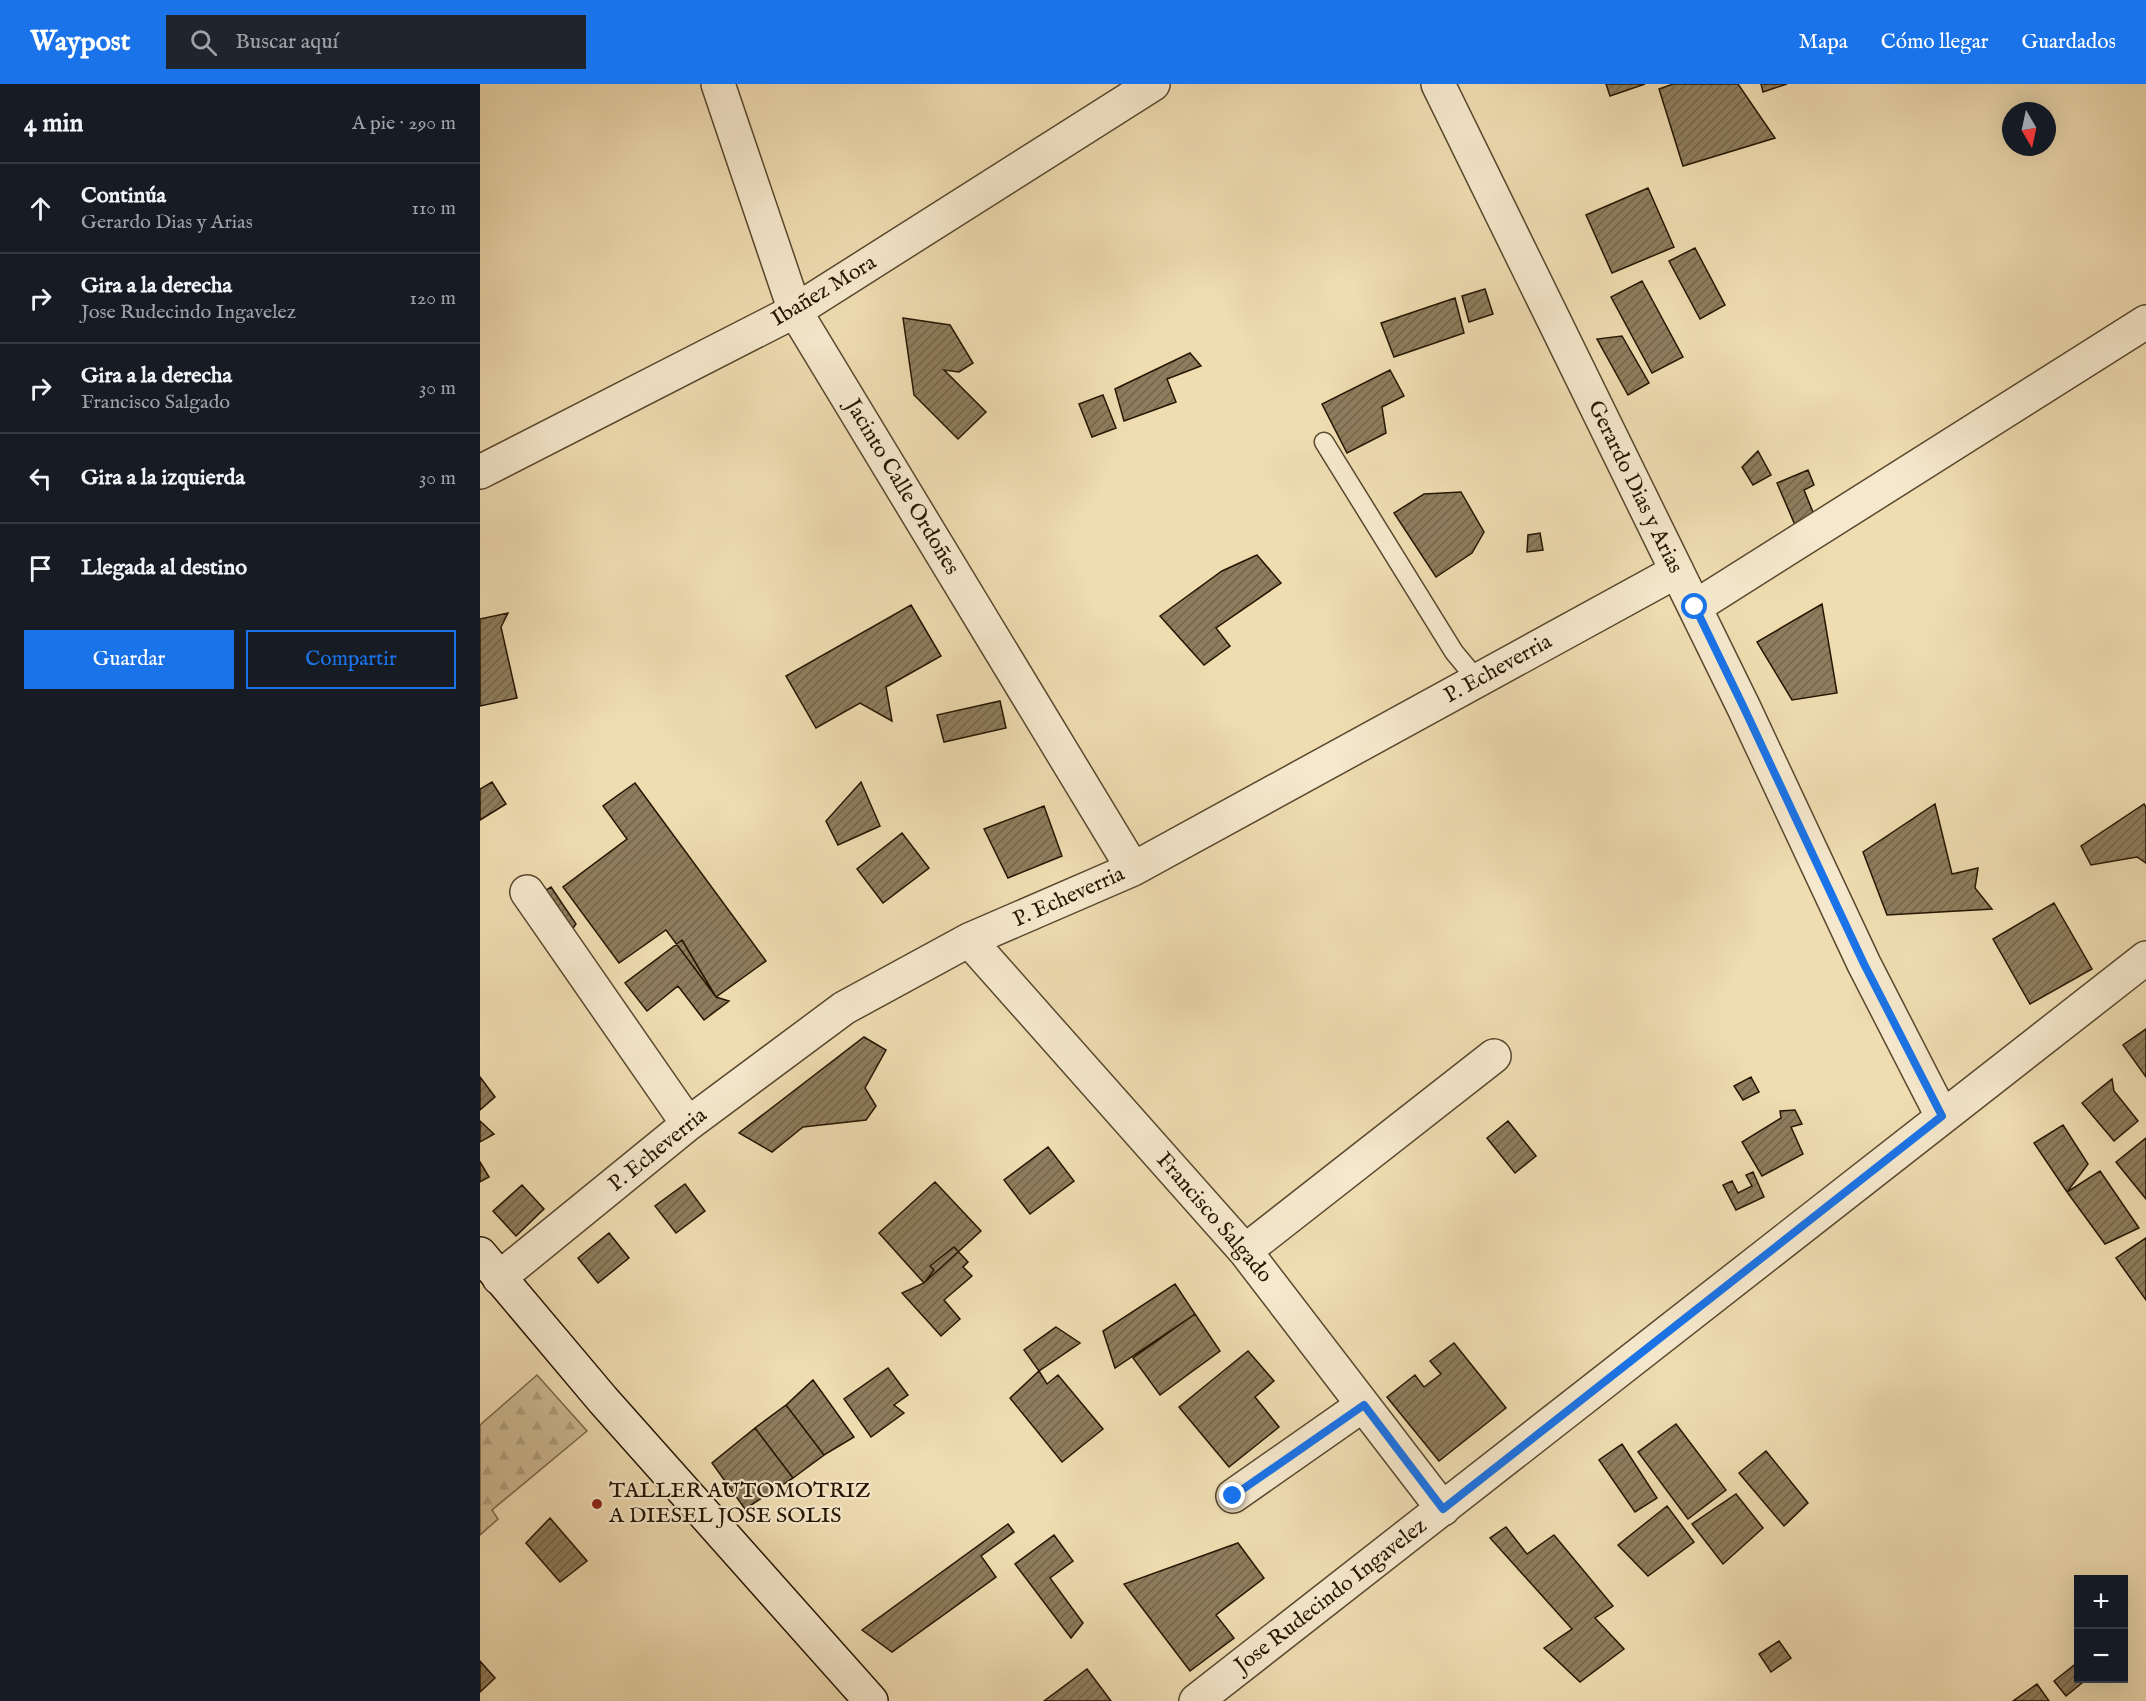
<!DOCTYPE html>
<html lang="es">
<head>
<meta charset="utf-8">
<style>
  body { margin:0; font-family:"IM FELL English",serif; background:#20242c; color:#f1f3f6 }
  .controls { position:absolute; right:18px; bottom:18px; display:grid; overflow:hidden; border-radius:0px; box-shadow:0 6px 24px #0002 }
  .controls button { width:54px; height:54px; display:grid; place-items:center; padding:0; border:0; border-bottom:2px solid #363941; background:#171b24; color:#f1f3f6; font:30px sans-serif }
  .compass { position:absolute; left:1522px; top:18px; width:54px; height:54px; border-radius:50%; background:#171b24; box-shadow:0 6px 24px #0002; rotate:171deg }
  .stop { position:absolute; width:18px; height:18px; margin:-14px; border:4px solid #1a73e8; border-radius:50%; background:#fff }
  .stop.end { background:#1a73e8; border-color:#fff; box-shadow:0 2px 6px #0008 }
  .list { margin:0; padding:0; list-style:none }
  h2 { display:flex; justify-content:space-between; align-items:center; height:78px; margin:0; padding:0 24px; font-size:26px }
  h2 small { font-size:20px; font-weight:400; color:#9ea1a6 }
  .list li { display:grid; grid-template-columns:39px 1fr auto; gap:18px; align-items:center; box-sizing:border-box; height:90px; padding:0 24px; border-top:2px solid #363941 }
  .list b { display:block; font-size:22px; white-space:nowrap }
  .list p { margin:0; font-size:20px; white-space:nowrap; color:#9ea1a6 }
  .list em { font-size:20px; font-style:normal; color:#9ea1a6 }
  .actions { display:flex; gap:12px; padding:18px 24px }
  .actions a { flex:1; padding:14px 0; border:2px solid #1a73e8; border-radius:0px; text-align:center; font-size:21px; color:#1a73e8 }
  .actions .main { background:#1a73e8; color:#fff }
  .icon { flex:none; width:33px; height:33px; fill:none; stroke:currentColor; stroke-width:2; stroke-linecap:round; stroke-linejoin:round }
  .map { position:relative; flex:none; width:1666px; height:1617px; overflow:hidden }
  header { display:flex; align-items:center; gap:36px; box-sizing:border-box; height:84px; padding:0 30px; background:#1a73e8; color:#fff }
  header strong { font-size:28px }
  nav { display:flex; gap:33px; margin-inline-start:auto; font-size:21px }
  .search { width:420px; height:54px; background:#20242c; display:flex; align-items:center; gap:15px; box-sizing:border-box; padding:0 21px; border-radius:0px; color:#9ea1a6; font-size:22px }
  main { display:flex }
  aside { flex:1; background:#171b24 }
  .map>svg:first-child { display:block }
  .forest { fill:url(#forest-firs); stroke:#79684a; stroke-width:1.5 }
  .building { fill:url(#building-hatch); stroke:#251602; stroke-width:1.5 }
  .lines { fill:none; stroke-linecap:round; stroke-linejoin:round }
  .lane-casing { stroke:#58482e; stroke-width:21 }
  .street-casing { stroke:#58482e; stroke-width:36 }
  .secondary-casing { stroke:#251602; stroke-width:36 }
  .lane { stroke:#f5e8cc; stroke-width:18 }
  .street { stroke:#f5e8cc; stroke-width:33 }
  .secondary { stroke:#f5e8cc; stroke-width:33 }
  .route { stroke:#1a73e8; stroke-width:8 }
  .poi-dot { fill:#8f2418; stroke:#f5e8cc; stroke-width:2 }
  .labels { text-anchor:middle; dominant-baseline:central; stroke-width:4.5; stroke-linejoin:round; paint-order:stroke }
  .street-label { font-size:22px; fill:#251602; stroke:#f5e8cc }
  .poi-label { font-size:22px; fill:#251602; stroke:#f5e8cc; text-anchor:start }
</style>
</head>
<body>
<header>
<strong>Waypost</strong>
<div class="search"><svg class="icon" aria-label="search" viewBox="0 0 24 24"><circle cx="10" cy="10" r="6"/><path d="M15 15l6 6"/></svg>Buscar aquí</div>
<nav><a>Mapa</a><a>Cómo llegar</a><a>Guardados</a></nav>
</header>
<main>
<aside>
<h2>4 min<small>A pie · 290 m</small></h2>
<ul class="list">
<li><svg class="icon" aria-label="ahead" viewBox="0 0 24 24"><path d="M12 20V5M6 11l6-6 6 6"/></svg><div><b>Continúa</b><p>Gerardo Dias y Arias</p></div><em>110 m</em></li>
<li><svg class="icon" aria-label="right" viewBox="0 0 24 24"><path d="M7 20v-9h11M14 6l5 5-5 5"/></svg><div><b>Gira a la derecha</b><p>Jose Rudecindo Ingavelez</p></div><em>120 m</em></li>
<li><svg class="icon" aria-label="right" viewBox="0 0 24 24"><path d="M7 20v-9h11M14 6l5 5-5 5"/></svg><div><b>Gira a la derecha</b><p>Francisco Salgado</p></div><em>30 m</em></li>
<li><svg class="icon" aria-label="left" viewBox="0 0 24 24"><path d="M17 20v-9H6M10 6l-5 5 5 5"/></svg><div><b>Gira a la izquierda</b></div><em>30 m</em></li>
<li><svg class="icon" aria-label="arrive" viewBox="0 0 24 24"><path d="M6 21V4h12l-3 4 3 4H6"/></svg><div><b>Llegada al destino</b></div></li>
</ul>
<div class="actions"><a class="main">Guardar</a><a>Compartir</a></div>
</aside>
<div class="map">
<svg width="1666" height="1617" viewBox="0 0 1666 1617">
  <defs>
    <pattern id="forest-firs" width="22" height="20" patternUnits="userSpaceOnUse" patternTransform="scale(1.5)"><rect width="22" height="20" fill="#cdba93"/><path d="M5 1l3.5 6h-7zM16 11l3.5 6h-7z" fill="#b09f7d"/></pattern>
    <pattern id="building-hatch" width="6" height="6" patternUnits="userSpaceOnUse" patternTransform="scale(1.5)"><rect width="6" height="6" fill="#8e7d5d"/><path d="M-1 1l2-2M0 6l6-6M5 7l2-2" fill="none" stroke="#74654b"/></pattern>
  </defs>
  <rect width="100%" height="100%" fill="#efdcb1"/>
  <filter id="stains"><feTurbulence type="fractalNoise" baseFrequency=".00333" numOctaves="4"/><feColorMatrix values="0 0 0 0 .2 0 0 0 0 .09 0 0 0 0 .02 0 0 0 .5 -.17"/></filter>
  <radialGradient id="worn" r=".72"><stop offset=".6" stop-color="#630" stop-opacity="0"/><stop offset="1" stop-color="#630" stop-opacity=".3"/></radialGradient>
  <path class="forest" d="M57,1291L107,1347L12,1426L18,1435L0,1451V1341Z"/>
  <path class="building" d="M1126,0H1165L1130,12Z
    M1193,0H1258L1295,54L1203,82L1179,5Z
    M1281,0H1307L1283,8Z
    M1168,104L1194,163L1132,189L1106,131Z
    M1215,164L1245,221L1220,235L1189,177Z
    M1162,197L1203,273L1172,289L1131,213Z
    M1005,205L1013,230L989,238L982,212Z
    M975,214L984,249L914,273L901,239Z
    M423,234L470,241L493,279L479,288L464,286L506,328L478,355L434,311Z
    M1142,252L1169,299L1148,311L1117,255Z
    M710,269L721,282L687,295L696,318L644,337L635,305Z
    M910,286L924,312L902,323L906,349L867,369L842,320Z
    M623,311L636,344L612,353L599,320Z
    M1278,367L1291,391L1273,401L1262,383Z
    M1328,386L1334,401L1324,406L1335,433L1315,441L1297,399Z
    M981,408L1004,448L992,469L956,493L914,429L944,410Z
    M1060,449L1063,466L1047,468L1048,451Z
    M777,471L801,499L736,544L750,562L724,581L680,532L742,487Z
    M1342,520L1357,609L1312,616L1277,558Z
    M431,521L461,572L406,603L412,637L380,619L336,644L306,592Z
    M28,529L21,543L37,614L0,622V535Z
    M520,617L526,644L464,658L457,631Z
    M12,698L26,720L0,736V705Z
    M381,698L400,742L358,761L346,737Z
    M155,699L286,877L236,913L186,846L139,879L83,803L147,755L123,722Z
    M1455,720L1472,790L1498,784L1495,804L1512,825L1407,831L1383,768Z
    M1664,720L1666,723V779L1657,773L1611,781L1601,762Z
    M564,722L582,772L528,794L504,745Z
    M422,749L449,784L403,819L377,785Z
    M71,803L96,840L84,857L55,813Z
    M1574,819L1612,885L1550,920L1513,855Z
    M202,856L236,913L249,917L224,936L198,902L167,927L145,899Z
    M1666,945V993L1643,961Z
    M384,953L406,966L385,1004L396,1022L386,1036L323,1043L292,1068L259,1049Z
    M0,993L15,1013L0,1026Z
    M1271,993L1279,1008L1263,1016L1254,1002Z
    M1632,995L1634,1007L1658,1037L1634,1057L1602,1019Z
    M1315,1026L1322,1040L1311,1043L1323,1070L1282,1092L1262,1058L1301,1034L1300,1027Z
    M0,1037L14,1050L0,1058Z
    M1028,1037L1056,1072L1035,1089L1007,1054Z
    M1583,1041L1608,1080L1587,1108L1554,1059Z
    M1666,1054V1115L1636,1078Z
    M568,1063L594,1097L550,1130L524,1096Z
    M0,1078L9,1093L0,1098Z
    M1620,1087L1659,1144L1625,1160L1587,1108Z
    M1273,1088L1284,1113L1256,1126L1243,1101L1252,1097L1258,1109L1272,1102L1266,1091Z
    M455,1098L501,1147L444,1199L399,1149Z
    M205,1100L225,1127L196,1149L175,1122Z
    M42,1101L64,1125L36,1152L13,1127Z
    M129,1149L149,1174L118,1199L98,1174Z
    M1666,1154V1216L1636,1174Z
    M474,1163L488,1178L483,1183L492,1192L464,1216L480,1235L461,1252L422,1209L444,1199L454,1186L450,1182Z
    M695,1200L715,1230L635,1284L623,1247Z
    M715,1230L740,1267L680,1311L653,1274Z
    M576,1243L600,1259L559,1287L544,1266Z
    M974,1259L1026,1324L959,1377L907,1313L935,1291L944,1303L961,1290L950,1277Z
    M768,1267L794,1297L775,1313L799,1343L749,1383L699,1323Z
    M408,1284L428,1311L414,1321L424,1329L391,1353L364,1315Z
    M559,1287L567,1300L578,1291L623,1345L582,1378L530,1314Z
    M333,1296L374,1353L344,1371L306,1321Z
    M306,1321L344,1371L313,1394L275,1344Z
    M1196,1340L1246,1406L1208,1435L1158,1368Z
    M275,1344L313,1394L265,1425L232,1379Z
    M1142,1360L1177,1414L1155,1428L1119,1376Z
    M1286,1367L1328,1419L1304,1442L1259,1389Z
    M1256,1410L1283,1444L1243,1480L1212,1440Z
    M1187,1422L1214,1458L1168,1492L1138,1461Z
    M70,1434L107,1477L80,1498L46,1459Z
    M528,1440L534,1448L501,1472L516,1493L412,1568L382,1546Z
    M1026,1443L1047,1470L1074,1451L1133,1522L1115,1534L1144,1565L1100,1598L1064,1564L1092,1545L1010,1454Z
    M574,1451L593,1477L570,1494L603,1539L591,1554L535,1480Z
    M758,1459L784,1494L736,1531L754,1554L710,1587L644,1500Z
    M1299,1557L1311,1574L1291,1588L1279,1570Z
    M0,1577L15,1594L0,1608Z
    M1598,1578V1594H1608L1586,1612L1574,1597Z
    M607,1585L631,1617H564Z
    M1557,1600L1569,1617H1533Z"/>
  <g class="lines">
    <defs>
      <path id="lane" d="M844,358L974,568L998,597"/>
      <path id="street" d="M238,0L315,227L653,785
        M958,0L1264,624L1384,880L1462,1032
        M0,388L315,227L673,0
        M1215,523L1666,238
        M47,808L208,1040
        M489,856L765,1167L963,1425
        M765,1167L1014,972
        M19,1194L208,1040L364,924L489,856L653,785L1197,487
        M753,1412L883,1321
        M716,1617L1666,874"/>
      <path id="secondary" d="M0,1170L123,1316L391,1617"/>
    </defs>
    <use href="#lane" class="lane-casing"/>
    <use href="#street" class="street-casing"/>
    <use href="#secondary" class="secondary-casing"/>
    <use href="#lane" class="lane"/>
    <use href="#street" class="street"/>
    <use href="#secondary" class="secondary"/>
  </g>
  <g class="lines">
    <path class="route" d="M753,1412L884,1321L963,1425L1462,1032L1384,880L1264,624L1215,523"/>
  </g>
  <circle class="poi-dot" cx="117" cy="1420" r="6"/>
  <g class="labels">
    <g class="street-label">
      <text transform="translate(344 207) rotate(-31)">Ibañez Mora</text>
      <text transform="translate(422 403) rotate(59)">Jacinto Calle Ordoñes</text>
      <text transform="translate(1155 403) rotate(64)">Gerardo Dias y Arias</text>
      <text transform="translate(1018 585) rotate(-29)">P. Echeverria</text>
      <text transform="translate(589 813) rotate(-24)">P. Echeverria</text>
      <text transform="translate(178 1066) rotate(-39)">P. Echeverria</text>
      <text transform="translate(734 1134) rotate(49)">Francisco Salgado</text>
      <text transform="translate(851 1512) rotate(-38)">Jose Rudecindo Ingavelez</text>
    </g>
    <g class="poi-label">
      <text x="129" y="1407">TALLER AUTOMOTRIZ<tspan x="129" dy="25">A DIESEL JOSE SOLIS</tspan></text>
    </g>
  </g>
  <rect width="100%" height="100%" filter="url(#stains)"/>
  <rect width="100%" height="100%" fill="url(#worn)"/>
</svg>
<div class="controls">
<button>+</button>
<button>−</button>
</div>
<svg class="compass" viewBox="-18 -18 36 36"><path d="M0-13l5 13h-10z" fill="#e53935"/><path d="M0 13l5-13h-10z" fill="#9ea1a6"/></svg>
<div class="stop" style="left:1215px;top:523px"></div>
<div class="stop end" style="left:753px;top:1412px"></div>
</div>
</main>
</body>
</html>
